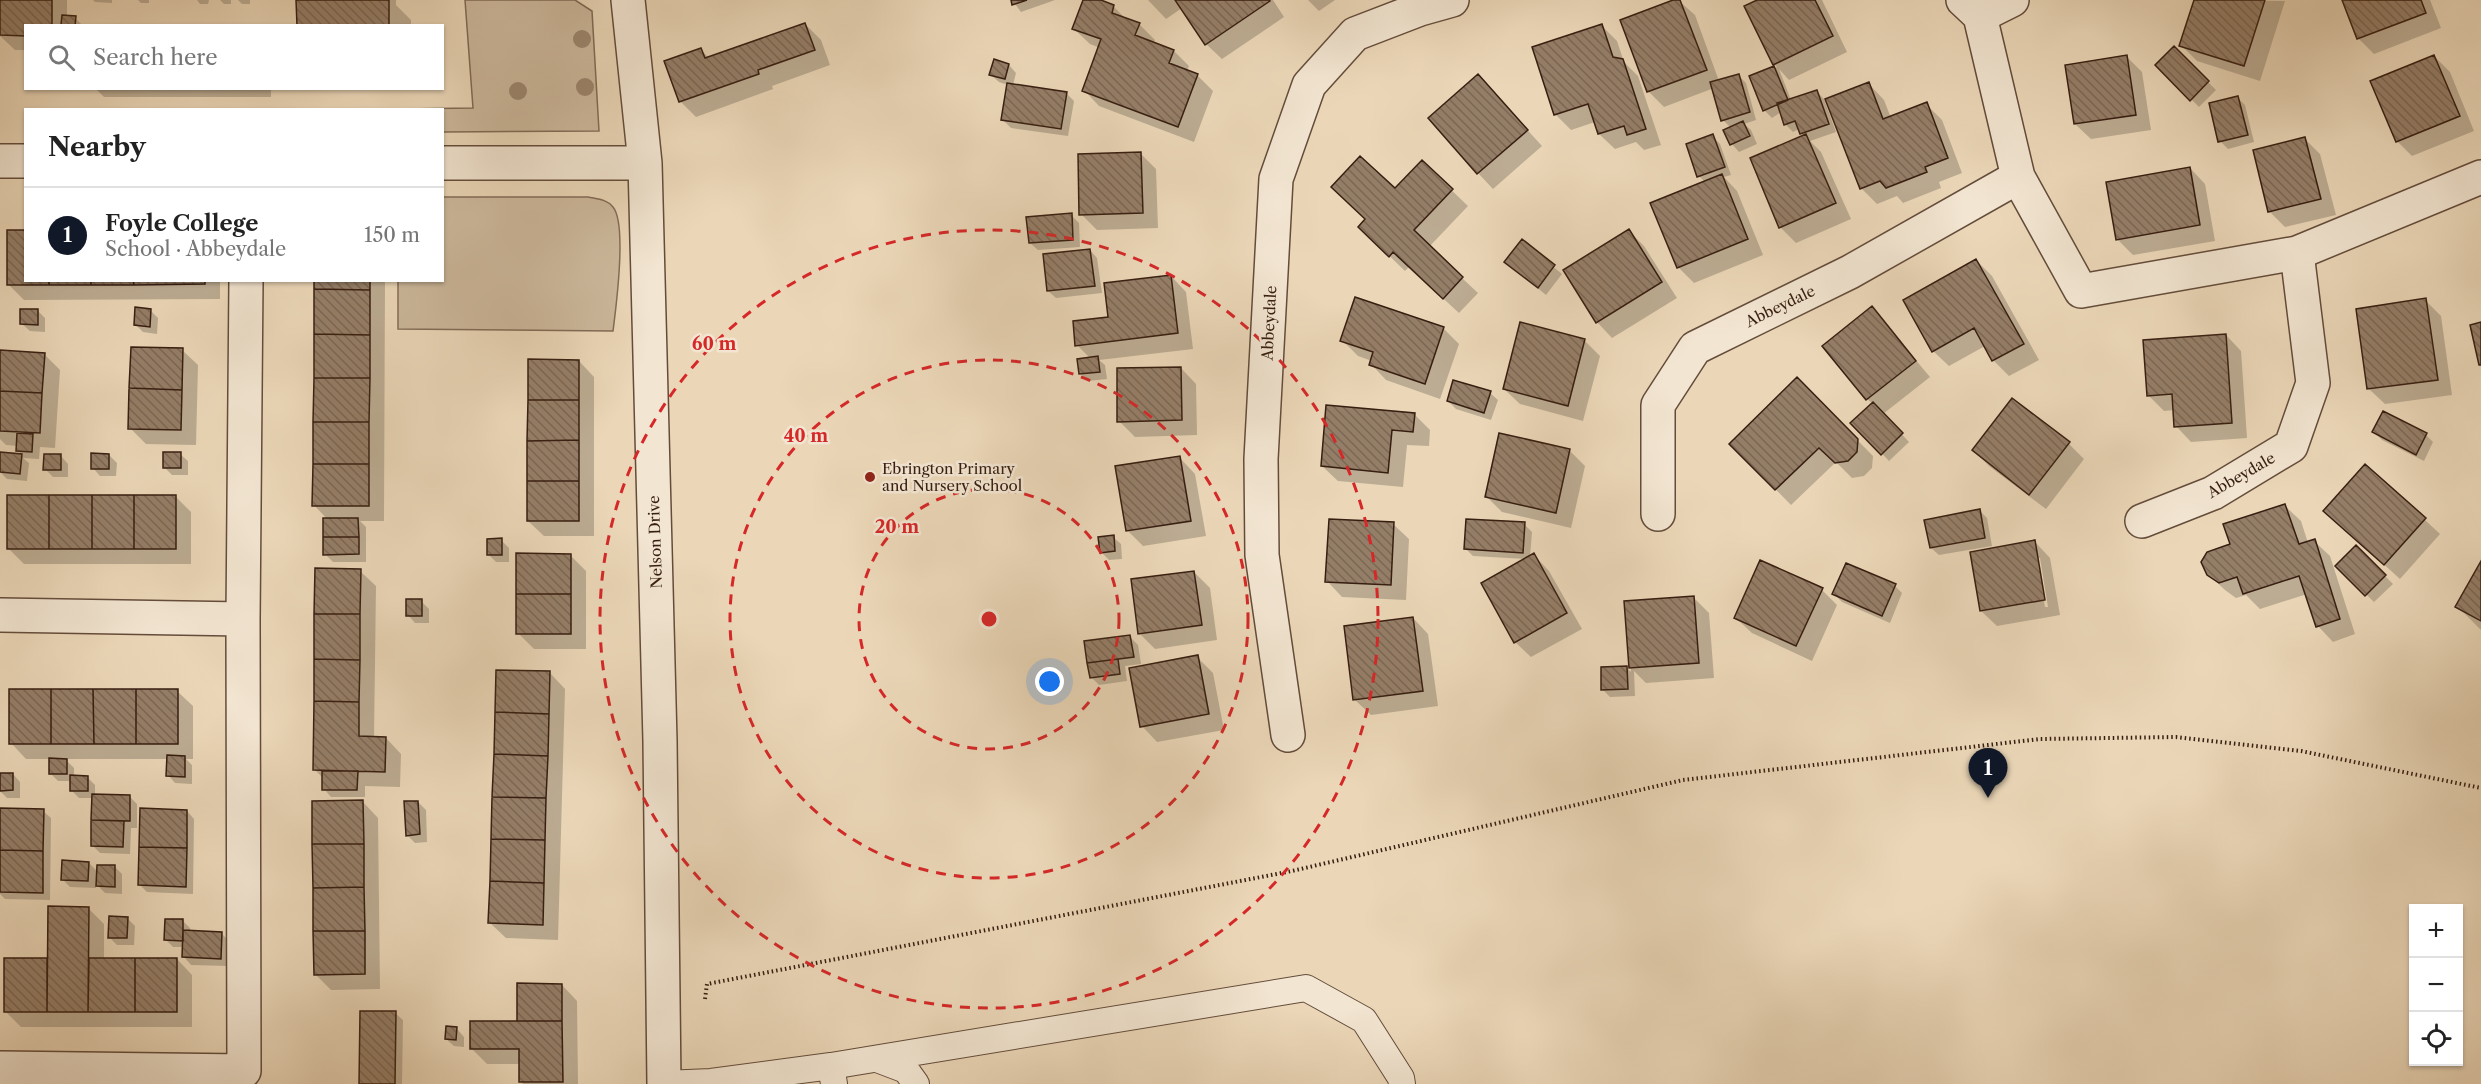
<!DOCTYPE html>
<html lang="en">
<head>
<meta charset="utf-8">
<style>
  body { margin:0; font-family:"Libre Caslon Text",serif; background:#f6f6f6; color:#222 }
  .controls { position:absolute; right:18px; bottom:18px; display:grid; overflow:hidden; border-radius:0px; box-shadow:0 2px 4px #0004 }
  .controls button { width:54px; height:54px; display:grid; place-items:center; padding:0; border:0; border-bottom:2px solid #e0e0e0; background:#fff; color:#222; font:30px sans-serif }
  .you { position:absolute; left:1050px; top:682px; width:21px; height:21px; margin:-15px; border:4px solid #fff; border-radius:50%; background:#1a73e8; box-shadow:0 0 0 9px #1a73e833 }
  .badge { display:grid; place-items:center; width:39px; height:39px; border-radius:50%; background:#111827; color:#fff; font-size:20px; font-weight:700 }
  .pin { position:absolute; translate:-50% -50px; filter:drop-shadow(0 2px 3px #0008) }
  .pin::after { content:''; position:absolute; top:32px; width:21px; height:18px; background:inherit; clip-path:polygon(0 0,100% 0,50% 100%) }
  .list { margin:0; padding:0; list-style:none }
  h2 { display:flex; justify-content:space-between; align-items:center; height:78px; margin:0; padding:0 24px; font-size:26px }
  h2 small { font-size:20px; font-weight:400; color:#767676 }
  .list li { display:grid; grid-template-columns:39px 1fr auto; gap:18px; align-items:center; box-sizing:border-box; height:96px; padding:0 24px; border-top:2px solid #e0e0e0 }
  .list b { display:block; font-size:22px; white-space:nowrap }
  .list p { margin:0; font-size:20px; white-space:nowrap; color:#767676 }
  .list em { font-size:20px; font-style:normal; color:#767676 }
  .icon { flex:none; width:33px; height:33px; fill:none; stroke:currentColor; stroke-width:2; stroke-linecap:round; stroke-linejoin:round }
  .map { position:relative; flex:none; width:2481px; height:1084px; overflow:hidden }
  .search { position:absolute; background:#fff; box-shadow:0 2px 4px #0004; left:24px; top:24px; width:420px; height:66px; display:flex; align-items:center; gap:15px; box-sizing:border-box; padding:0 21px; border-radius:0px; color:#767676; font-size:22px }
  .panel { position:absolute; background:#fff; box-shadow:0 2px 4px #0004; left:24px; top:108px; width:420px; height:174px; border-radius:0px }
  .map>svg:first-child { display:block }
  .green { fill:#ccb89c; stroke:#826b56; stroke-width:1.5 }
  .shadow { fill:#0003; fill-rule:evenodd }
  .building { fill:url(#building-back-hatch); stroke:#371e11; stroke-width:1.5 }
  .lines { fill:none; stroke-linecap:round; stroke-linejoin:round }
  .service-casing { stroke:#644c3b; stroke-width:28 }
  .minor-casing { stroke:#644c3b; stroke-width:36 }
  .path { stroke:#371e11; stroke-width:4; stroke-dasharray:1.5 3; stroke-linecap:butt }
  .service { stroke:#f2e5d1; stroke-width:26 }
  .minor { stroke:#f2e5d1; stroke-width:33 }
  .tree { fill:#9c866f }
  .ring { fill:none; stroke:#d62828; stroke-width:3; stroke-dasharray:10 8 }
  .poi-dot { fill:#8f2418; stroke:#f2e5d1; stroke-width:2 }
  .labels { text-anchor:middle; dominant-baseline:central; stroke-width:5; stroke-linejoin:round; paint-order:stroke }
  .street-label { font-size:15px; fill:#371e11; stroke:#f2e5d1 }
  .poi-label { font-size:15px; fill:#371e11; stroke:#f2e5d1; text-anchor:start }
  .centre { fill:#d62828; stroke:#f2e5d1; stroke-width:3 }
  .ring-label { font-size:18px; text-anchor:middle; font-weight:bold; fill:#d62828; stroke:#f2e5d1; stroke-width:5; stroke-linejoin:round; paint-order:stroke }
</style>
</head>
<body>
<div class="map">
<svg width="2481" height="1084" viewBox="0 0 2481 1084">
  <defs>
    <pattern id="building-back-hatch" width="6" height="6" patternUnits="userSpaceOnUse" patternTransform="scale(1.5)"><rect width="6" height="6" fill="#957e68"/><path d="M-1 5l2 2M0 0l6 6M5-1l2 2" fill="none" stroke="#7a6754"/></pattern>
  </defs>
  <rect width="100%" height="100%" fill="#ebd7b8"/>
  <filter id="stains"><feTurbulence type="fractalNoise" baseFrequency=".00333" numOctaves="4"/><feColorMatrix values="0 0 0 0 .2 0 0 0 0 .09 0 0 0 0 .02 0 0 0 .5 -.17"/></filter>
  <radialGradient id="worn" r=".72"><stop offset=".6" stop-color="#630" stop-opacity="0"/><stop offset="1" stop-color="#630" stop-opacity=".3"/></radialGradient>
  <path class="green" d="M465,0H575L592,11L599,131L443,132L442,110L399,109L473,108Z
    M443,197H588C597,199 607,199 613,207C627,224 616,308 613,331L398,329V281L442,280Z"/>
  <path class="shadow" d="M0,0H67V17L75,18L83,26H26V50H15L0,36Z
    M93,0H112V3L95,2Z
    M138,0H149V3H141Z
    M197,0H209L208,4H200Z
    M220,0H231V4H224Z
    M238,0H250V4H242Z
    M298,0H396V5L411,20V26H298Z
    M1012,0H1055L1021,12Z
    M1085,0H1097L1113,6L1127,20L1139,24L1155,40L1153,44L1174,51L1189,66L1187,71L1197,75L1213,91L1194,142L1099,106L1084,90L1100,48L1090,44L1074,29Z
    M1148,0H1273L1284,17L1222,59L1206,44L1182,8L1166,19Z
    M1308,0H1335L1319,11Z
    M1678,0L1695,15L1719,81L1738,75L1746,83L1756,120L1744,124L1751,130L1757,144L1739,152L1732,144L1731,128L1723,120L1714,88L1664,107L1648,91Z
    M1760,0H1822L1847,52L1789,80L1779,69L1791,100L1817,92L1824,99L1836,132L1810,141L1821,152L1851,219L1796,243L1780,227L1804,137L1799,129L1793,132L1785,124L1781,112L1772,118L1764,110L1751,77L1777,67L1774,64Z
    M2196,0L2285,1L2260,81L2197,61L2181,45Z
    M2344,0H2430L2441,28L2374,54L2358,38Z
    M805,24L821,40L830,65L772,86L773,89L696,117L680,101L701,50L709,58Z
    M1602,26L1617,41L1624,62L1638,76L1661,145L1644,150L1636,142L1615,149L1599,134L1595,122L1571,130L1555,114Z
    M2174,48L2216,90L2199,107L2157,65Z
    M2126,56L2142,72L2151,130L2091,139L2075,124Z
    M2434,56L2450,72L2474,131L2412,156L2397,141Z
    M1009,65L1016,73L1013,85L1066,93L1074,101L1068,136L1011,128L1003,120L1008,85L999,82L991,75Z
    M1478,76L1542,146L1493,189L1478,173Z
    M1869,84L1884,100L1891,118L1926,104L1942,120L1962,173L1939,182L1941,188L1903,203L1897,196L1877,204L1861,188Z
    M95,88H271V97H104Z
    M2238,98L2245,105L2254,142L2228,149L2220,141Z
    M1712,136L1720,144L1731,175L1724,177L1737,191L1763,255L1694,283L1678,267L1705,182L1699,176Z
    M2305,139L2320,154L2336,215L2285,227L2270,212Z
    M1140,153L1156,169L1158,228L1097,230L1081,214Z
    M1422,162L1468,206L1429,247L1478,293L1459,313L1409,267L1405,271L1375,242L1395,191Z
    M2190,168L2205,184L2215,241L2133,255L2118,240L2108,183Z
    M1071,215L1079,223L1080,247L1038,250L1030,243Z
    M1629,231L1644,246L1677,298L1612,338L1597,322Z
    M1522,241L1562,274L1546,295L1506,262Z
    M1090,250L1097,258L1102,293L1056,298L1048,291Z
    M1976,260L1992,276L2039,360L2009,376L1994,361L1985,346L1949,366L1933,351Z
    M1171,276L1186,292L1193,349L1099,360L1105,365L1107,379L1088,381L1080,373L1090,358L1077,345L1110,318Z
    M26,280H220V299L24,300L8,284Z
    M315,280H385L384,521H360L366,527V562H333L325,554L328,520L314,505Z
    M1356,299L1444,329L1459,344L1440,399L1386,380L1371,364L1372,361L1358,356L1342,340Z
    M2425,300L2441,316L2452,395L2385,404L2369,389Z
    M1872,308L1930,377L1883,414L1909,442L1889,461L1853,423L1873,404L1867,399Z
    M150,310L158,318L157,334L143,332L136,325Z
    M38,311L45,318V332L30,331L22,324Z
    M2226,335L2241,351L2247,438L2191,442L2176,426L2175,410L2164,411L2148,395Z
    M1584,340L1600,356L1583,421L1520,404L1504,389Z
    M182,350L198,365L196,445L146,444L130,428Z
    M0,352L44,354L60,370L55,448L40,447L39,459L23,458L29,463L27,481L7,479L0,472L1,454L23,456L17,450L18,446L6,445L0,439Z
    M579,361L594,377V536H544L528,521Z
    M1181,368L1196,384L1197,435L1135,437L1119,421Z
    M1797,379L1873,456L1872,468L1864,476L1852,478L1836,462L1791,505L1731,444Z
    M1490,393L1498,400L1491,420L1456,409L1448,401Z
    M1414,414L1430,430L1429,446L1407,445L1403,487L1338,481L1322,466Z
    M2374,432L2426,435L2433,442L2424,461L2382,440Z
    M2069,444L2084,459L2046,509L1989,466L1974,450Z
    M1569,450L1585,466L1571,528L1502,512L1486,496Z
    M180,454L188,461V475H172L164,467Z
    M109,455L117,463L116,476H100L93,468Z
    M61,456L68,464V477H53L45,469Z
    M1180,458L1195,474L1206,536L1143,546L1127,530Z
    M175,496L191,512V564H24L9,549Z
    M2285,506L2301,521L2308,543L2314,541L2330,556L2355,634L2333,642L2318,626L2307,594L2260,609L2246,595L2236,598L2225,590L2208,574L2232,545Z
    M1980,511L1987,518L1992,546L1939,555L1931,548Z
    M2325,511L2424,519L2440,534L2400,579Z
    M1393,524L1409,539L1406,600L1342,597L1327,581Z
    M1524,524L1532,532L1530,557L1534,555L1549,571L1582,629L1531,657L1515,642L1526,559L1473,556L1466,549Z
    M1113,537L1121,544L1122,559L1109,560L1101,552Z
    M501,540L509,548V562H496L488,554Z
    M2035,542L2050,558L2060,615L1997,626L1981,611ZM2037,558H2040L2048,607H2045Z
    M2356,547L2393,584L2374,602L2337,566Z
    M570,555L586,571V649H534L518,633Z
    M2481,564V630L2457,606Z
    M360,571L376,586L374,738H386L401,754L400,787L365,786V797H331L324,789V779L315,770Z
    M1194,572L1210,588L1217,640L1155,649L1139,633Z
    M1895,586L1902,593L1890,623L1842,602L1834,594Z
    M1822,590L1837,605L1812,661L1752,633L1736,618Z
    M1694,598L1709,613L1714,678L1646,683L1634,671L1635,696L1610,697L1603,690L1626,667L1631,672L1626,602Z
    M421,601L429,609V623H415L408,615Z
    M1413,618L1428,634L1438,706L1371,715L1355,700L1346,627Z
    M1130,637L1138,645L1141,664L1125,666L1127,681L1099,685L1091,677Z
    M1197,657L1213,673L1224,730L1157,742L1142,726Z
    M550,673L565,689L558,940L506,938L490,923Z
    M177,691L193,706V759H186L192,765V784L175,783L168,775V759H65L74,768V777H87L95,785V796H129L137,804V828H131L130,854L100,853L92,845L93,798H79L71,790V781H58L50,773V759H26L11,743Z
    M0,774H13L20,782V798H7L0,791Z
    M363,802L378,818L380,989L331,990L315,974Z
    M418,802L426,810L427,842L415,843L407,835Z
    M0,810L43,811L51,818L50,900L5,899L0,894Z
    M187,811L194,819L193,894L147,892L140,885Z
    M89,863L98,872L115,867L122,874V894L105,893L96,884V888L70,887L62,879Z
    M88,908L104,924V959H177L192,975V1027H21L6,1012V959L49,960Z
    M127,918L135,926L134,945H117L109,937Z
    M183,921L190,928V932L221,933L229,941L228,966L191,965L184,957V947H173L165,939Z
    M562,985L577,1001L578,1084H523L520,1081V1064H487L471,1048L519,1023Z
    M395,1013L403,1020L402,1084H360Z
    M457,1029L464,1037V1047L454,1046L446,1039Z"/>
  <path class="building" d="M0,0H52V26H26V36L0,35Z
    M296,0H389V26H297Z
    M1011,0H1027L1012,5Z
    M1083,0H1101L1114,5L1112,13L1140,23L1135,35L1174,50L1169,63L1198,74L1178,127L1082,91L1101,39L1072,29Z
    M1175,0H1269L1270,1L1205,45Z
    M1673,0H1680L1707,70L1647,92L1620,20Z
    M1757,0H1815L1833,36L1773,65L1744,6Z
    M2194,0H2265L2244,66L2179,46Z
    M2342,0H2421L2426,13L2357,39Z
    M62,15L76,16L75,26L61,25Z
    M805,23L815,50L758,70L759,74L679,102L664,61L701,48L705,58Z
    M1602,24L1613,57L1623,59L1646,129L1627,135L1624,126L1598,134L1588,104L1554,115L1532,47Z
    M2174,46L2209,81L2190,101L2155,65Z
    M2127,55L2136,115L2074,124L2065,65Z
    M2434,55L2460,116L2396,142L2370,81Z
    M994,59L1009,64L1005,79L989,75Z
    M1774,66L1788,100L1763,111L1749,76Z
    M1478,74L1528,130L1477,174L1428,118Z
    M1739,74L1750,112L1721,121L1710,82Z
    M1869,82L1883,119L1927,102L1948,158L1925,167L1927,172L1886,188L1880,181L1860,189L1825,99Z
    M1007,83L1067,92L1061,129L1001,120Z
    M1817,90L1829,124L1800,134L1795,121L1784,125L1777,103Z
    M2238,96L2248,135L2218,142L2209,103Z
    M1743,121L1750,136L1730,145L1723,130Z
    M1713,134L1725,167L1697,177L1686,144Z
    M1806,134L1836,203L1779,228L1750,158Z
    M2305,137L2321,199L2268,212L2253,150Z
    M1141,152L1143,213L1079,215L1078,154Z
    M1360,156L1395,188L1422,160L1453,189L1414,230L1463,277L1443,299L1393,252L1389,257L1358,227L1365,219L1331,187Z
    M2190,167L2200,225L2116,240L2106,182Z
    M1722,174L1748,239L1677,268L1650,203Z
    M1072,213L1073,240L1029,243L1026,217Z
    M1629,229L1662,282L1596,323L1563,270Z
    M7,230H26V280H49V285H7Z
    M1522,239L1555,265L1538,288L1504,262Z
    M1090,249L1095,286L1047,291L1043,254Z
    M1976,259L2024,344L1992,361L1974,328L1932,352L1903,300Z
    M1171,275L1178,333L1075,346L1073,321L1108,317L1104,283Z
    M49,280H91V285H49Z
    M91,280H133L134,285H91Z
    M133,280H205V284L134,285Z
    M314,280H370V290L314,289Z
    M314,289L370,290V335L314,334Z
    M1355,297L1444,327L1425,384L1369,365L1373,352L1340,341Z
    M2426,298L2438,380L2367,389L2356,309Z
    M1872,306L1916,361L1866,400L1822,346Z
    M135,307L151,309L150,327L134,325Z
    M20,309H38V325L20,324Z
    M1520,322L1585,339L1568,406L1503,389Z
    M2481,322V365H2479L2470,325Z
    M314,334L370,335V378H314Z
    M2226,334L2232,423L2174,427L2172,394L2147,396L2143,340Z
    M131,347L183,348L182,390L129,388Z
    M0,350L45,353L42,393L0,391Z
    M1098,356L1100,372L1079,374L1077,359Z
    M528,359L579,360V400H528Z
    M1181,367L1182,420L1117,422V368Z
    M1797,377L1858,439L1857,452L1848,461L1835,463L1819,448L1775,490L1729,444Z
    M314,378H370L369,422H313Z
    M1453,380L1491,391L1484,413L1447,401Z
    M129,388L182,390L181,430L128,429Z
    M0,391L42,393L40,433L0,431Z
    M2012,398L2070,442L2029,495L1972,450Z
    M528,400H579V440L527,441Z
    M1873,402L1903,433L1881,455L1850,423Z
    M1326,405L1415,413L1413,432L1392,430L1388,473L1321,466Z
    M2383,411L2427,433L2416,455L2372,432Z
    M313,422H369V464H313Z
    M17,433L33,434L32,452L16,451Z
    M1499,433L1570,449L1556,513L1485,497Z
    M579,440V481H527V441Z
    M0,452L22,454L20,474L0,472Z
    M163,452H181V468H163Z
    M91,453L109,454V469H91Z
    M44,454H61V470H43Z
    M1180,456L1191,521L1126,531L1115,466Z
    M313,464H369V506H312Z
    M2365,464L2426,518L2384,565L2323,511Z
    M527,481H579V521H527Z
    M7,495H49V549H7Z
    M49,495H92V549H49Z
    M92,495H134V549H92Z
    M134,495H176V549H134Z
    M2285,504L2299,544L2315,539L2340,619L2316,627L2299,576L2243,594L2237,577L2219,583L2207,575L2201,562L2207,552L2230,544L2223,524Z
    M1980,509L1985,538L1930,548L1924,520Z
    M323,518H358L359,537H323Z
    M1329,519L1394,522L1391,585L1325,582Z
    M1466,519L1525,522L1523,553L1464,549Z
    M1114,535L1115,551L1100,553L1098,537Z
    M323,537H359V554L323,555Z
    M502,538V555H487V539Z
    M2035,540L2045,600L1980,611L1970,552Z
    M2356,545L2386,575L2365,596L2335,566Z
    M516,553L571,554V594H516Z
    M1534,553L1567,613L1514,643L1481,583Z
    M1760,560L1823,588L1796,646L1734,618Z
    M2481,561V621L2455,607Z
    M1846,563L1896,584L1882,616L1832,594Z
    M315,568L361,569L360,614H314Z
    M1194,571L1202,625L1138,634L1131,579Z
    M516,594H571V634H516Z
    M1694,596L1699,663L1629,668L1624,601Z
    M406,599H422V616H406Z
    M314,614H360V660L314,659Z
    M1413,617L1423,691L1353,700L1344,626Z
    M1130,635L1134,657L1087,663L1084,641Z
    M1198,655L1209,714L1140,727L1129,668Z
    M314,659L360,660L359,702L314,701Z
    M1118,659L1120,674L1090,678L1087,663Z
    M1627,666L1628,689L1601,690V667Z
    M496,670L550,671L549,714L495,712Z
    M9,689H51V744H9Z
    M51,689H93L94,744H51Z
    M93,689H136V744H94Z
    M136,689H178V744H136Z
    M314,701L359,702V736L386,737L385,772L313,770Z
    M495,712L549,714L548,756L494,754Z
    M494,754L548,756L546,798L492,797Z
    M167,755L185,756V777L166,776Z
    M49,758L67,759V774H49Z
    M322,771H358L357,790H322Z
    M0,773H13V790L0,791Z
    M70,775L88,776V791H70Z
    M92,794L130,795V821L91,820Z
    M492,797L546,798L545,840L491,839Z
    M363,800L364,844H312V801Z
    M404,801H418L420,834L406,836Z
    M0,808L44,809L43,851L0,850Z
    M140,808L187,810V848L139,847Z
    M91,820L124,821L123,847L91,846Z
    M491,839L545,840L544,883L490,881Z
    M312,844H364V887L313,888Z
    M139,847L187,848L186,887L138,885Z
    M0,850L43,851V893L0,892Z
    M62,860L89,862L88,881L61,880Z
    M97,865H115V887L96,886Z
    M490,881L544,883L543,925L488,923Z
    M364,887L365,931H313V888Z
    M48,906L89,907L88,1012H47Z
    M109,916L128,917L127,938H108Z
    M165,919H183V941L164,940Z
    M183,930L222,932L221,959L182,957Z
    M313,931H365V974L314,975Z
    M4,958H47V1012H4Z
    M89,958H135V1012H88Z
    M135,958H177V1012H135Z
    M517,983L562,984V1021H517Z
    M360,1011H396L395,1084H359Z
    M470,1021H562L563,1082H519V1049H470Z
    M446,1026L457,1027L456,1040L445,1039Z"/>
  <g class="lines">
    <defs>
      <path id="service" d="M877,1059L906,1070L916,1084
        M831,1066L1306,988L1364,1020L1401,1078L1402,1084
        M664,1084L711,1082L831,1066L834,1084"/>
      <path id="minor" d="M628,0L645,163L660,741L664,1084
        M1963,0L1980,16L2018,177L2081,291L2297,253L2481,177
        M1980,16L2012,0
        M0,161H26
        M442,163H645
        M1658,514V405L1695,348L1850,272L2018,177
        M2142,521L2213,493L2291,446L2313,383L2297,253
        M0,615L243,619L246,280
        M1288,735L1262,555L1261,459L1276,179L1309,85L1355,34L1420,9L1452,0
        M0,1068L244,1071L243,619"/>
    </defs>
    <use href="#service" class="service-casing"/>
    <use href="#minor" class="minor-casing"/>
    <path class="path" d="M705,999L707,984L1292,871L1683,780L2040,739L2176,737L2301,751L2481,788"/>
    <use href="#service" class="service"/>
    <use href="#minor" class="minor"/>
  </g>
  <g class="tree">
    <circle cx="582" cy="39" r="9"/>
    <circle cx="585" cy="87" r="9"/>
    <circle cx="518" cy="91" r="9"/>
  </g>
  <g class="ring">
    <circle cx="989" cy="619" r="130"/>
    <circle cx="989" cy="619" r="259"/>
    <circle cx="989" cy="619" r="389"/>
  </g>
  <circle class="poi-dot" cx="870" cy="477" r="6"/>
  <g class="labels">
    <g class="street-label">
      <text transform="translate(1780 306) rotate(-26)">Abbeydale</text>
      <text transform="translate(1269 323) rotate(-87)">Abbeydale</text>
      <text transform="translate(2241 475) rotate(-30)">Abbeydale</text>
      <text transform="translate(655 542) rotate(-92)">Nelson Drive</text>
    </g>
    <g class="poi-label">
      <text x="882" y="468">Ebrington Primary<tspan x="882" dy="17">and Nursery School</tspan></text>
    </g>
  </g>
  <circle cx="989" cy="619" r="9" class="centre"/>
  <g class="ring-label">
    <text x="714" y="350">60 m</text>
    <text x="806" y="442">40 m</text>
    <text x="897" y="533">20 m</text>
  </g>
  <rect width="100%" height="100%" filter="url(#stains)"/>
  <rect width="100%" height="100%" fill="url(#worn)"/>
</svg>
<div class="controls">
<button>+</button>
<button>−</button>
<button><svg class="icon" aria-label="locate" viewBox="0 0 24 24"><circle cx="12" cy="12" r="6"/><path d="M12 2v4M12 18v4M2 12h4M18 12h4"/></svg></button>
</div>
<div class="you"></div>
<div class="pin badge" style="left:1988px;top:798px">1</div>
<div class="search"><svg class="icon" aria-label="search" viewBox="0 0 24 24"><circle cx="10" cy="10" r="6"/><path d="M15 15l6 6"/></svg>Search here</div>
<section class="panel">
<h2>Nearby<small></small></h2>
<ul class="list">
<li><span class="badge">1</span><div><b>Foyle College</b><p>School · Abbeydale</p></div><em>150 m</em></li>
</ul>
</section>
</div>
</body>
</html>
